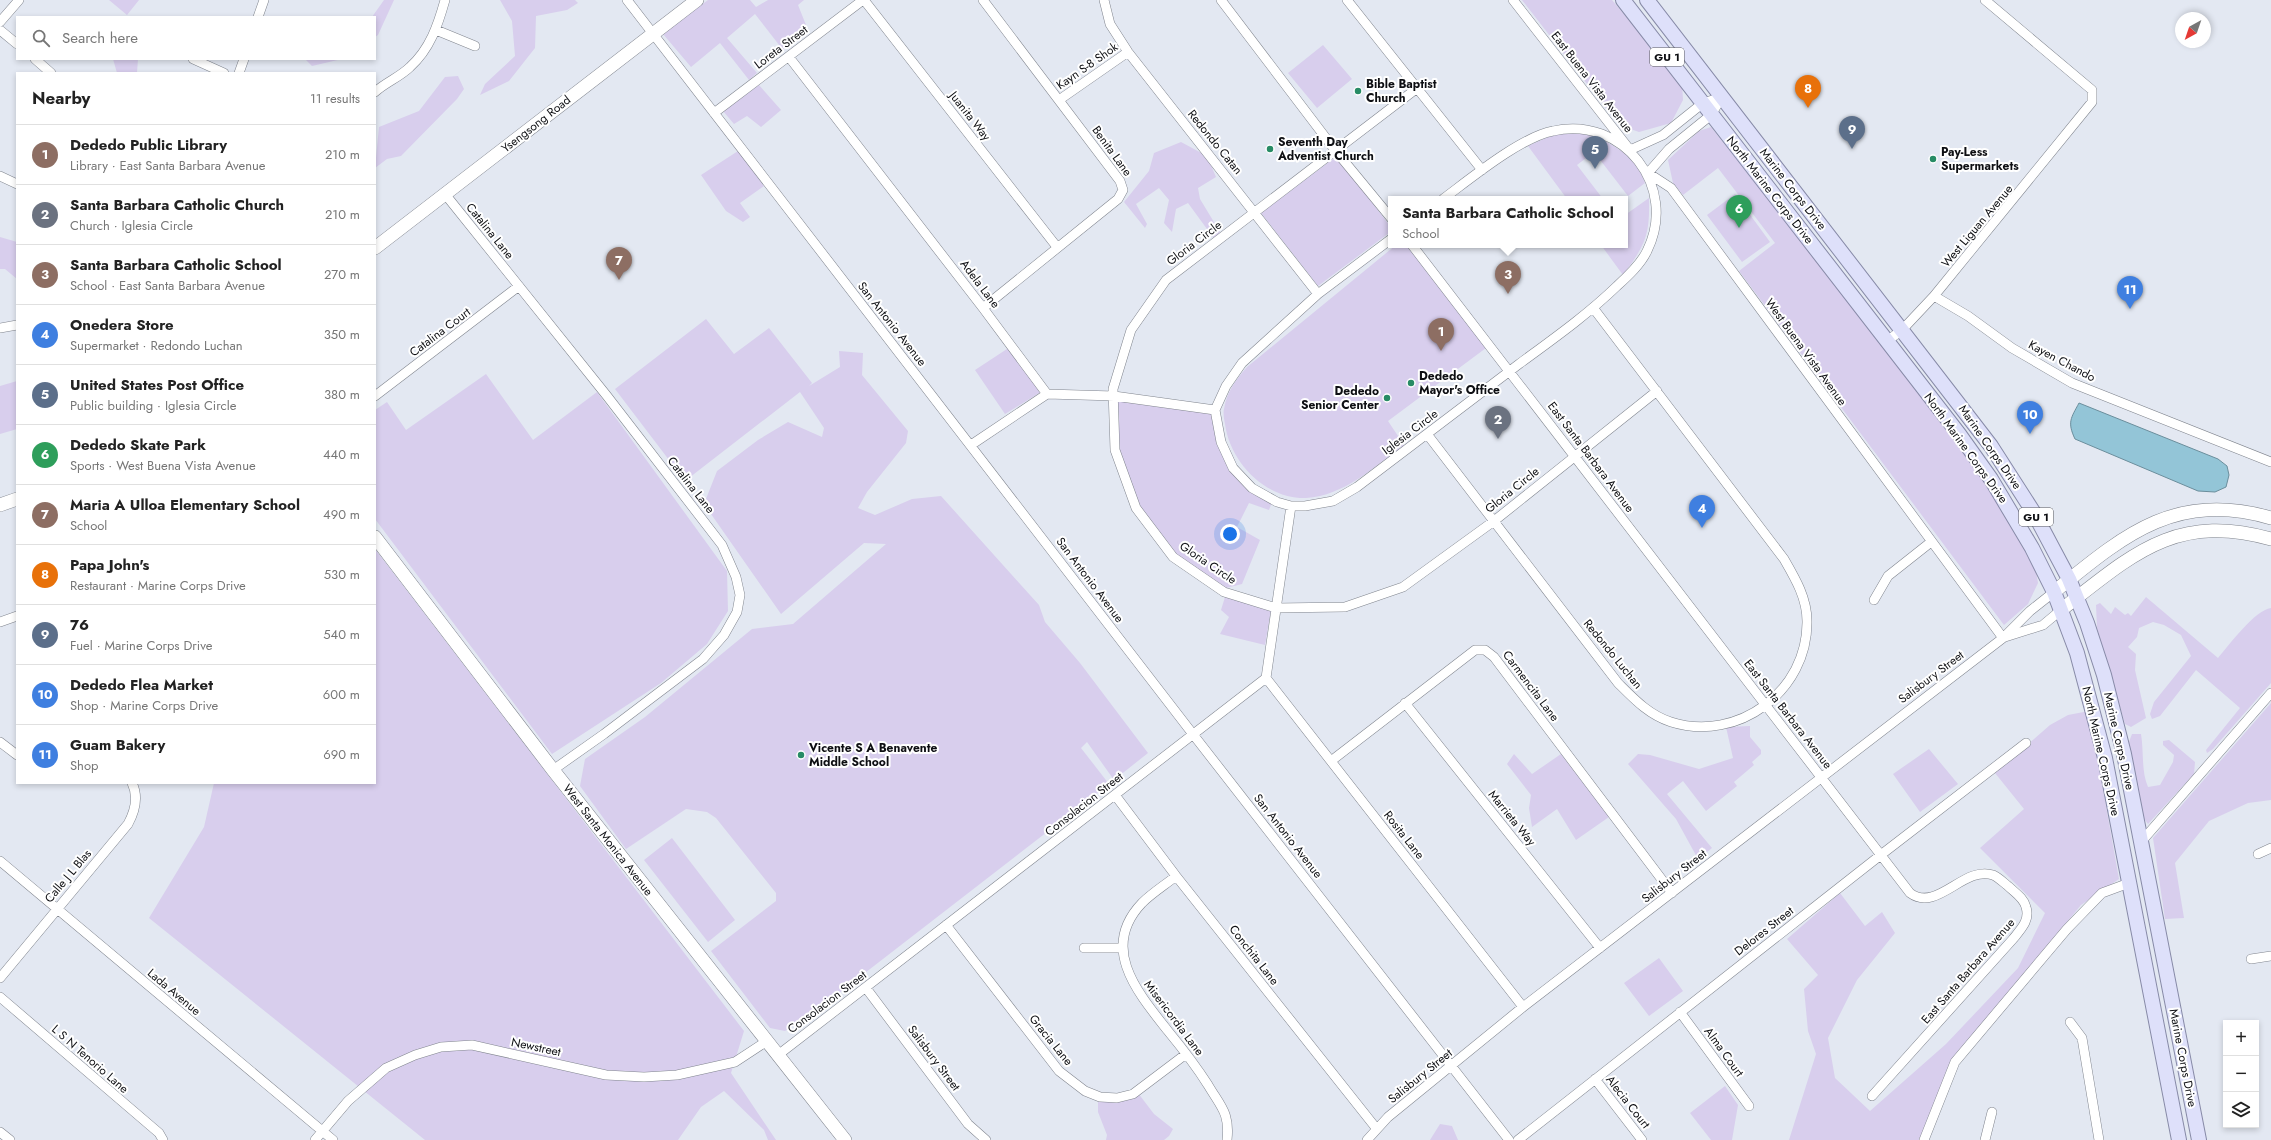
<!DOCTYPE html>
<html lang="en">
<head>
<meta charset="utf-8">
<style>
  body { margin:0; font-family:Jost,sans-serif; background:#f2f2f2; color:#222 }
  .controls { position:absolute; right:12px; bottom:12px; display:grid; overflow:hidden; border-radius:0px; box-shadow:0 2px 6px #0003 }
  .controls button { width:36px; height:36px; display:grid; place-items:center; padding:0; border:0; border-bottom:1px solid #e0e0e0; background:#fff; color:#222; font:20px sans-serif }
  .compass { position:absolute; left:2175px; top:12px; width:36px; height:36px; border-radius:50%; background:#fff; box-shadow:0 2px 6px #0003; rotate:220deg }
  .you { position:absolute; left:1230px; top:534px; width:14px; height:14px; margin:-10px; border:3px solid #fff; border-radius:50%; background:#1a73e8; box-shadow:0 0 0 6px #1a73e833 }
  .badge { display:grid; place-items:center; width:26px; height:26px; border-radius:50%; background:#278b65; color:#fff; font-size:13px; font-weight:700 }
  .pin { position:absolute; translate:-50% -33px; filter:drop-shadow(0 1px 2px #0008) }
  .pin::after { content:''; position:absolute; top:21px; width:14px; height:12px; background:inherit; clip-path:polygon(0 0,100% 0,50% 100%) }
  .popup { position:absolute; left:1388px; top:196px; width:240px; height:52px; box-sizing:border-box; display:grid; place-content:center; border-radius:0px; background:#fff; filter:drop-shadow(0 1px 3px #0005); font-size:13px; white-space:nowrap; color:#767676 }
  .popup b { font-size:15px; color:#222 }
  .popup::after { content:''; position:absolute; left:50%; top:100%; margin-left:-8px; border:8px solid transparent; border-top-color:#fff }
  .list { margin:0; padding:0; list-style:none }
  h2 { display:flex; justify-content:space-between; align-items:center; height:52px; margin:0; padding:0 16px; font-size:17px }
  h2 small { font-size:13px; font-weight:400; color:#767676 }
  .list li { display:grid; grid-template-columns:26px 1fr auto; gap:12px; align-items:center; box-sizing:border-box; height:60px; padding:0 16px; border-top:1px solid #e0e0e0 }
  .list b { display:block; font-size:15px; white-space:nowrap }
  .list p { margin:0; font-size:13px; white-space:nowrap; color:#767676 }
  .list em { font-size:13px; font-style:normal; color:#767676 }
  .icon { flex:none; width:22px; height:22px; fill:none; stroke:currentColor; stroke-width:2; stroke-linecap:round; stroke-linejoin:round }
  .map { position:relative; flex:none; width:2271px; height:1140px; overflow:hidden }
  .search { position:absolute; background:#fff; box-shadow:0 2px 6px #0003; left:16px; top:16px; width:360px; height:44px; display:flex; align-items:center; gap:10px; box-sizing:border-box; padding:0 14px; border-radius:0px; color:#767676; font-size:15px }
  .panel { position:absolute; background:#fff; box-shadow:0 2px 6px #0003; left:16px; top:72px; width:360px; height:712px; border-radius:0px }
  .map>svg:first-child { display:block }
  .green { fill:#d8ceed }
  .water { fill:#93c5d7; stroke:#6b8e9c }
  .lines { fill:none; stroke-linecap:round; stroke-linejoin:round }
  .minor-casing { stroke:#80858e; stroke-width:10 }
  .secondary-casing { stroke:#80858e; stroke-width:14 }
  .primary-casing { stroke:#878aa7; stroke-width:16 }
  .minor { stroke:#fff; stroke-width:9 }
  .secondary { stroke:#fff; stroke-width:13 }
  .primary { stroke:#dee0fa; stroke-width:14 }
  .poi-dot { fill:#278b65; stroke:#fff; stroke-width:1.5 }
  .labels { text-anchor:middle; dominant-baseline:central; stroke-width:4; stroke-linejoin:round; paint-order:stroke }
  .shield { fill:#fff; stroke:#56575a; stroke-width:1 }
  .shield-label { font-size:11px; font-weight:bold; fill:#0e0f13 }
  .street-label { font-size:12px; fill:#0e0f13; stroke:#fff }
  .poi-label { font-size:12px; font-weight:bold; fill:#0e0f13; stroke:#fff; text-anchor:start }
</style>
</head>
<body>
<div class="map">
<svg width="2271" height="1140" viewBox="0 0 2271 1140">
  <rect width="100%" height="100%" fill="#e3e8f2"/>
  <path class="green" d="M109,0H139L127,15Z
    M384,0H394L378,35L375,37V17H372Z
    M500,0H575L578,3L567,10L536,16L535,48L509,81L480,95L485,84L515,56L512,21Z
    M708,0H750L756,7L768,0H804L798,5L808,30L783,50L755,14L727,38L757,73L749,80L720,43L691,67L663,34Z
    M1522,0H1612L1682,83L1683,100L1671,123L1639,132L1619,125Z
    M1323,45L1352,79L1317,108L1288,73Z
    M113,59H138L137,73H117Z
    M305,59H342L312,66Z
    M458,76L464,89L457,99L401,156L387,159L375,168L379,127L419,111L445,77Z
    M759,85L781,110L761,127L747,116L734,124L723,111Z
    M1711,127L1968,455L2034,559L2038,583L2028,604L2004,625L1739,271L1775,243L1718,168L1683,195L1673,183L1668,160L1699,131Z
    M1579,131C1606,140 1636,153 1645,183L1628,196L1594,152L1577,165L1603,199H1567L1528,146L1555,134Z
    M1181,142L1207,156L1216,177L1198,188L1200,199L1220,232L1215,240L1188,203L1176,209L1172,232L1164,223L1169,200L1159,188L1136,204L1147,224L1145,228L1124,202L1149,171L1154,153Z
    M738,151L764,186L740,203L750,217L743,222L726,211L701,175Z
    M1333,159L1342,163L1390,226L1389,233L1318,286L1261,213Z
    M1735,194L1770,242L1742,262L1707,215Z
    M1649,198C1650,237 1645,245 1623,275L1601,245H1625V215Z
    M0,237L17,242V279L5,269H0Z
    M1396,245H1406L1486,348L1388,421L1404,445C1375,466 1344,496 1306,498C1265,499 1230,462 1225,424C1224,419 1223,413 1224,409C1227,391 1236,380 1247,367Z
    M706,319L734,354L769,328L812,383L809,386L840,367L839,351L863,353L862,375L908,431L906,443L867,492L858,508L875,515L912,499L941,496L1039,605L1045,622L1080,663L1148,753L1114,780L1087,742L1081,748L1109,784L808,1017L785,1031L770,1028L711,951L776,901V893L716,818L707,812L686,809L626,849L580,786L585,759L645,717L752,629L793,624L886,544L864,543L781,614L704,504L717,471L758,440L788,422L822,437L824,428L800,392L685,481L615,389Z
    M1010,347L1041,392L1005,414L975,370Z
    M486,374L533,440L597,392L727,571L728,611L707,644L661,683L552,754L375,519V410L387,402L406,430Z
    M17,381V429L0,434V386Z
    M1118,399L1214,412L1231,469L1272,502L1269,510L1249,503L1237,527L1260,540L1242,584L1226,588L1174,555L1138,507L1117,450Z
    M375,549L744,1031L731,1073L776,1140H768L764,1130L724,1091L701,1107L678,1140H425L149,918L204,827L214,783H375Z
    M1225,597L1271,611L1265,645L1220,634L1229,617L1221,610Z
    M2146,597L2218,658C2229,645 2255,610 2271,608V683L2213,749L2207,753L2206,750L2240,708L2196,670L2160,716L2152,719L2150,714L2154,702L2191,656L2181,635L2164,625L2153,622L2139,628L2137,637L2128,647L2136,654L2135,670L2146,718L2131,727L2125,724L2097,628L2096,605L2100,603L2111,614L2115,607L2125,615L2128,613L2131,616Z
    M2271,703V800L2248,803L2209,821L2175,863L2184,918L2165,919L2153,838Z
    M2089,711L2119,879L2081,905L1953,1060L1919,1140H1789L1816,1054L1808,1031L1804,989L1818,975L1787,939L1840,893L1865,926L1882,912L1895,933L1857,980L1828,1038L1835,1078L1870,1111L1946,1044L2018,968L2045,913L1980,848L2024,809L1995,773L2050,725L2068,715Z
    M1750,726V737L1761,750V754L1752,762L1754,765L1734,782L1737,786L1706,811L1683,781L1667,794L1712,848L1698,859L1676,819L1628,764L1638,754L1650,755L1699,769L1733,758L1726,727Z
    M2132,734H2141C2144,751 2141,771 2148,787L2160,785L2173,762L2174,755L2163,745V741L2169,740L2195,762L2194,774L2148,824L2142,816L2127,747Z
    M1929,749L1958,784L1920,812L1893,774Z
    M1514,754L1532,774L1561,754L1609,817L1576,840L1557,809L1532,827L1529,808L1531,795L1507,764Z
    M672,838L735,920L708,942L644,860Z
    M1659,958L1683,991L1649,1016L1624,983Z
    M1725,1086L1738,1105L1732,1140H1711L1690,1113Z
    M1138,1093L1154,1114L1173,1129L1169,1136L1164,1140H1106L1107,1135L1098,1112V1098Z
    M1440,1124L1452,1126L1458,1140H1430Z"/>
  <path class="water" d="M2079,403L2218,459L2227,466L2229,475L2226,487L2215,492L2198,491L2075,439C2067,422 2071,418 2079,403Z"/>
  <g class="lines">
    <defs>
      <path id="minor" d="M627,0L1192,733L1509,1140
        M864,0L1057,247
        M983,0L1120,181L1123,190L1118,199L983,308
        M1104,0L1110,24L1128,52L1318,294
        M1221,0L1335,150L1391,218
        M1347,0L1482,170
        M1513,0L1630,150L1663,135L1703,103L1722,97
        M258,17L264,0
        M0,22L19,0
        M0,30L17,44
        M436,30L475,46
        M789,57L983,308L1047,394L1114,396L1215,410
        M35,59L51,73
        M193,59L224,73
        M239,73L244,59
        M1416,89L1166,280L1131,330L1113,389L1115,450L1136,508L1173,557L1224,592L1276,608L1345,607L1403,587L1494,521L1657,391
        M375,92C386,82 400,77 410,67C430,49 438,25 445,0
        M1722,97L1711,115L1669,149L1648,173L1671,188L2003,638
        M1059,100L1128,52
        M714,113L863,0
        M0,176L17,184
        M445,194L607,396L722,545L736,577L740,595L737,612L724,635L703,659L604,734L553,770
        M1391,239L1318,294L1242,363L1226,386L1215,410L1221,442L1233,468L1252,488L1277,502L1291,506H1305L1333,501L1357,487C1411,446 1465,405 1519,364C1553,339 1587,315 1617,286C1628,276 1641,264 1647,251C1679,187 1623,115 1553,131C1521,137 1470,179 1443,199
        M1412,245L1910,893C1937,913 1964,865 1993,875C1998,877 2004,883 2008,886C2014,892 2024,898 2026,907C2030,920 2022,928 2013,939L1872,1096
        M1934,296L2092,102V90L1985,0
        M0,328L17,325
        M1887,341L1902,330L1934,296L1968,316L2012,348L2072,383L2271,462
        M375,396L519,286
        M1427,434L1618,683C1634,699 1649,715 1671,722C1738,743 1808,691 1807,621C1807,598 1795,578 1784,559L1594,309
        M971,445L1047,394
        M1874,600L1888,576L1931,542
        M0,622L17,616
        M2005,637L2043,625L2061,610
        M1266,678L1523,1007
        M1405,703L1600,948
        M0,742L17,755
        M1331,761L1475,650H1485L1494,657L1672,893
        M1115,795L1176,876L1376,1128
        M2141,842L2271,693
        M2258,854L2271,848
        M0,861L333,1140
        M1176,876C1165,885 1152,893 1142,903C1099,948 1138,993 1168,1031C1182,1048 1196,1066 1208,1085C1221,1107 1230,1113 1227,1140
        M946,925L1059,1071L1085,1091L1100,1097L1117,1098L1133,1094L1186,1054
        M1084,948H1123
        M2251,959L2271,956
        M0,978L128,824C135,811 139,797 132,783
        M866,988L968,1124L986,1140
        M0,997L159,1133L163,1140
        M1680,1012L1749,1106
        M2070,1022L2082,1038L2099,1140
        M778,1055L1266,678L1291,506
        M1595,1079L1642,1140
        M0,1132L10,1140
        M315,1140L348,1101L386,1068L415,1055L441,1047L472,1045L606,1075L644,1077L677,1075L735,1062L767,1041
        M1367,1140L1388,1117L1523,1007L2003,638L2030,611L2054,592
        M1518,1140L1882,854L2026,743
        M1924,1140L1955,1062L2067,929L2102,893L2129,883
        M1985,1140L1992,1112"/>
      <path id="secondary" d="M375,248L697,0
        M0,505L17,499
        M375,537L553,770L845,1140
        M2054,592C2123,536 2175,490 2271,518
        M2061,610C2132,555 2175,512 2271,539"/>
      <path id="primary" d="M1623,0L1959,434L1991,479L2032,548L2054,592L2077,653L2105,758L2179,1140
        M1647,0L1991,446L2034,513L2069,579L2087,623L2104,675L2124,754L2199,1140"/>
    </defs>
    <use href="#minor" class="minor-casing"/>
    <use href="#secondary" class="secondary-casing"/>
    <use href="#primary" class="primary-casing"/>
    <use href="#minor" class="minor"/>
    <use href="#secondary" class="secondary"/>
    <use href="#primary" class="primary"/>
  </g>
  <g class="poi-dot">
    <circle cx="1358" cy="91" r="4"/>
    <circle cx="1270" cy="149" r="4"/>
    <circle cx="1933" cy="159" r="4"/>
    <circle cx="1411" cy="383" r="4"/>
    <circle cx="1387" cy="398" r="4"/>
    <circle cx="801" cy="755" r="4"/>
  </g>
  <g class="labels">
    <g class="shield">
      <rect x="1650" y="48" width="34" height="18" rx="3"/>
      <rect x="2019" y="508" width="34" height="18" rx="3"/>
    </g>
    <g class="shield-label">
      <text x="1667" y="57">GU 1</text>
      <text x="2036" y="517">GU 1</text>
    </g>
    <g class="street-label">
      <text transform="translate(781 47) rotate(-37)">Loreta Street</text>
      <text transform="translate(1087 66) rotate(-35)">Kayn S-8 Shok</text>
      <text transform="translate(1592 82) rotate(52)">East Buena Vista Avenue</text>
      <text transform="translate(970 116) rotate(52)">Juanita Way</text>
      <text transform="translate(536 124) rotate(-38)">Ysengsong Road</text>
      <text transform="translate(1215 142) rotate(51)">Redondo Catan</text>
      <text transform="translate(1112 151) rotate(54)">Benita Lane</text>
      <text transform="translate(1793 189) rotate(52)">Marine Corps Drive</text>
      <text transform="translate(1770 190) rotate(52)">North Marine Corps Drive</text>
      <text transform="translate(1977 226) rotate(-50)">West Liguan Avenue</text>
      <text transform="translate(490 231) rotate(51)">Catalina Lane</text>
      <text transform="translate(1194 243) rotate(-37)">Gloria Circle</text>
      <text transform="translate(980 284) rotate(53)">Adela Lane</text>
      <text transform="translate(892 324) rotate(52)">San Antonio Avenue</text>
      <text transform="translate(440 332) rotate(-37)">Catalina Court</text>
      <text transform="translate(1806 352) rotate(54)">West Buena Vista Avenue</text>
      <text transform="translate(2062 361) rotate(28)">Kayen Chando</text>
      <text transform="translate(1410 432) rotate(-37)">Iglesia Circle</text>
      <text transform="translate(1990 447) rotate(55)">Marine Corps Drive</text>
      <text transform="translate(1966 448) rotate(54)">North Marine Corps Drive</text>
      <text transform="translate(1591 457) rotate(53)">East Santa Barbara Avenue</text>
      <text transform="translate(691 485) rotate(52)">Catalina Lane</text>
      <text transform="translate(1512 490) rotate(-39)">Gloria Circle</text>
      <text transform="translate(1208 563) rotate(34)">Gloria Circle</text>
      <text transform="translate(1090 580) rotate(53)">San Antonio Avenue</text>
      <text transform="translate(1613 654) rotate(51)">Redondo Luchan</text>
      <text transform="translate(1931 677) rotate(-37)">Salisbury Street</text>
      <text transform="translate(1531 686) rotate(53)">Carmencita Lane</text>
      <text transform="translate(1788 714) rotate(52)">East Santa Barbara Avenue</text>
      <text transform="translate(2119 741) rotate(77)">Marine Corps Drive</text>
      <text transform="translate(2101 751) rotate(77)">North Marine Corps Drive</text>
      <text transform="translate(1084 804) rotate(-38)">Consolacion Street</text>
      <text transform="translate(1512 818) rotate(51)">Marrieta Way</text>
      <text transform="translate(1404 835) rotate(52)">Rosita Lane</text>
      <text transform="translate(1288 836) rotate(52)">San Antonio Avenue</text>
      <text transform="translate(608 840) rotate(52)">West Santa Monica Avenue</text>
      <text transform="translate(68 876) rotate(-50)">Calle J L Blas</text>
      <text transform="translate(1674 876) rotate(-38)">Salisbury Street</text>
      <text transform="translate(1764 931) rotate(-38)">Delores Street</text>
      <text transform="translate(1254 955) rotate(52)">Conchita Lane</text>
      <text transform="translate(1968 971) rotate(-49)">East Santa Barbara Avenue</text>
      <text transform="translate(174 992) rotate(40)">Lada Avenue</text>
      <text transform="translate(827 1002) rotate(-37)">Consolacion Street</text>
      <text transform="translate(1174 1018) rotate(53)">Misericordia Lane</text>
      <text transform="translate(1051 1040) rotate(51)">Gracia Lane</text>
      <text transform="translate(536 1047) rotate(12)">Newstreet</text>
      <text transform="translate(1724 1052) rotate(54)">Alma Court</text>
      <text transform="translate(934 1058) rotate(53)">Salisbury Street</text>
      <text transform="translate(2183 1058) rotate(79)">Marine Corps Drive</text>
      <text transform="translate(90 1059) rotate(41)">L S N Tenorio Lane</text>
      <text transform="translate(1420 1076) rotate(-39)">Salisbury Street</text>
      <text transform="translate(1628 1102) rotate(52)">Alecia Court</text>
    </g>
    <g class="poi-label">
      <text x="1366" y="84">Bible Baptist<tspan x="1366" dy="14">Church</tspan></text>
      <text x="1278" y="142">Seventh Day<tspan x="1278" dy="14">Adventist Church</tspan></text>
      <text x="1941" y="152">Pay-Less<tspan x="1941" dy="14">Supermarkets</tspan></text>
      <text x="1419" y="376">Dededo<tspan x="1419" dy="14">Mayor's Office</tspan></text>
      <text x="1379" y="391" text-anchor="end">Dededo<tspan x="1379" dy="14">Senior Center</tspan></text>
      <text x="809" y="748">Vicente S A Benavente<tspan x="809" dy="14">Middle School</tspan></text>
    </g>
  </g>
</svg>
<div class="controls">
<button>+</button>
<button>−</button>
<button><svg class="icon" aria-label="layers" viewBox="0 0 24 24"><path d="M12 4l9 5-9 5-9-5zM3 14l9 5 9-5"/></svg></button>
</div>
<svg class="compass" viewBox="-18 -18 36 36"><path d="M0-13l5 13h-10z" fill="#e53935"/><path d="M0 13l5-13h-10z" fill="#767676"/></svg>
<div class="you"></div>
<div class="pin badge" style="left:1441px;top:351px;background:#8d6e63">1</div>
<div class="pin badge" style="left:1498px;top:439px;background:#6b7280">2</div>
<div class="pin badge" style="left:1508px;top:294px;background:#8d6e63">3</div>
<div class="popup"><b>Santa Barbara Catholic School</b>School</div>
<div class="pin badge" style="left:1702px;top:528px;background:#3f7fe0">4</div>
<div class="pin badge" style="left:1595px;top:169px;background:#5c6f8a">5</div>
<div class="pin badge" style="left:1739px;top:228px;background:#2e9e5b">6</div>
<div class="pin badge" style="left:619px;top:280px;background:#8d6e63">7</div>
<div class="pin badge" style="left:1808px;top:108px;background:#e8710a">8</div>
<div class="pin badge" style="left:1852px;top:149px;background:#5c6f8a">9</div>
<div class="pin badge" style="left:2030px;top:434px;background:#3f7fe0">10</div>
<div class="pin badge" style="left:2130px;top:309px;background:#3f7fe0">11</div>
<div class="search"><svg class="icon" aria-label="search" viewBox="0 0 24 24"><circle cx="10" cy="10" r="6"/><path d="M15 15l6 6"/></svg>Search here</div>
<section class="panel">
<h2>Nearby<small>11 results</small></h2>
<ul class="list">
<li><span class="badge" style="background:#8d6e63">1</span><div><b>Dededo Public Library</b><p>Library · East Santa Barbara Avenue</p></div><em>210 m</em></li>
<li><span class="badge" style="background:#6b7280">2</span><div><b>Santa Barbara Catholic Church</b><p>Church · Iglesia Circle</p></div><em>210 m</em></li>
<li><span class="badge" style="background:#8d6e63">3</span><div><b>Santa Barbara Catholic School</b><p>School · East Santa Barbara Avenue</p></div><em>270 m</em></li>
<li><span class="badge" style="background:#3f7fe0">4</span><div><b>Onedera Store</b><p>Supermarket · Redondo Luchan</p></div><em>350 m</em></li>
<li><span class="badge" style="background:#5c6f8a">5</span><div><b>United States Post Office</b><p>Public building · Iglesia Circle</p></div><em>380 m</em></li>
<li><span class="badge" style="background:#2e9e5b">6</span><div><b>Dededo Skate Park</b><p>Sports · West Buena Vista Avenue</p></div><em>440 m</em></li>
<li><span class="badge" style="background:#8d6e63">7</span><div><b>Maria A Ulloa Elementary School</b><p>School</p></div><em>490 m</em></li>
<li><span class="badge" style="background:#e8710a">8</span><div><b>Papa John's</b><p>Restaurant · Marine Corps Drive</p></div><em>530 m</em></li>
<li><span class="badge" style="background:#5c6f8a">9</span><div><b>76</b><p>Fuel · Marine Corps Drive</p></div><em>540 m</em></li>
<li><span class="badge" style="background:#3f7fe0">10</span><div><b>Dededo Flea Market</b><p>Shop · Marine Corps Drive</p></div><em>600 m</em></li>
<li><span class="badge" style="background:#3f7fe0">11</span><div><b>Guam Bakery</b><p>Shop</p></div><em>690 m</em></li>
</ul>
</section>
</div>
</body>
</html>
